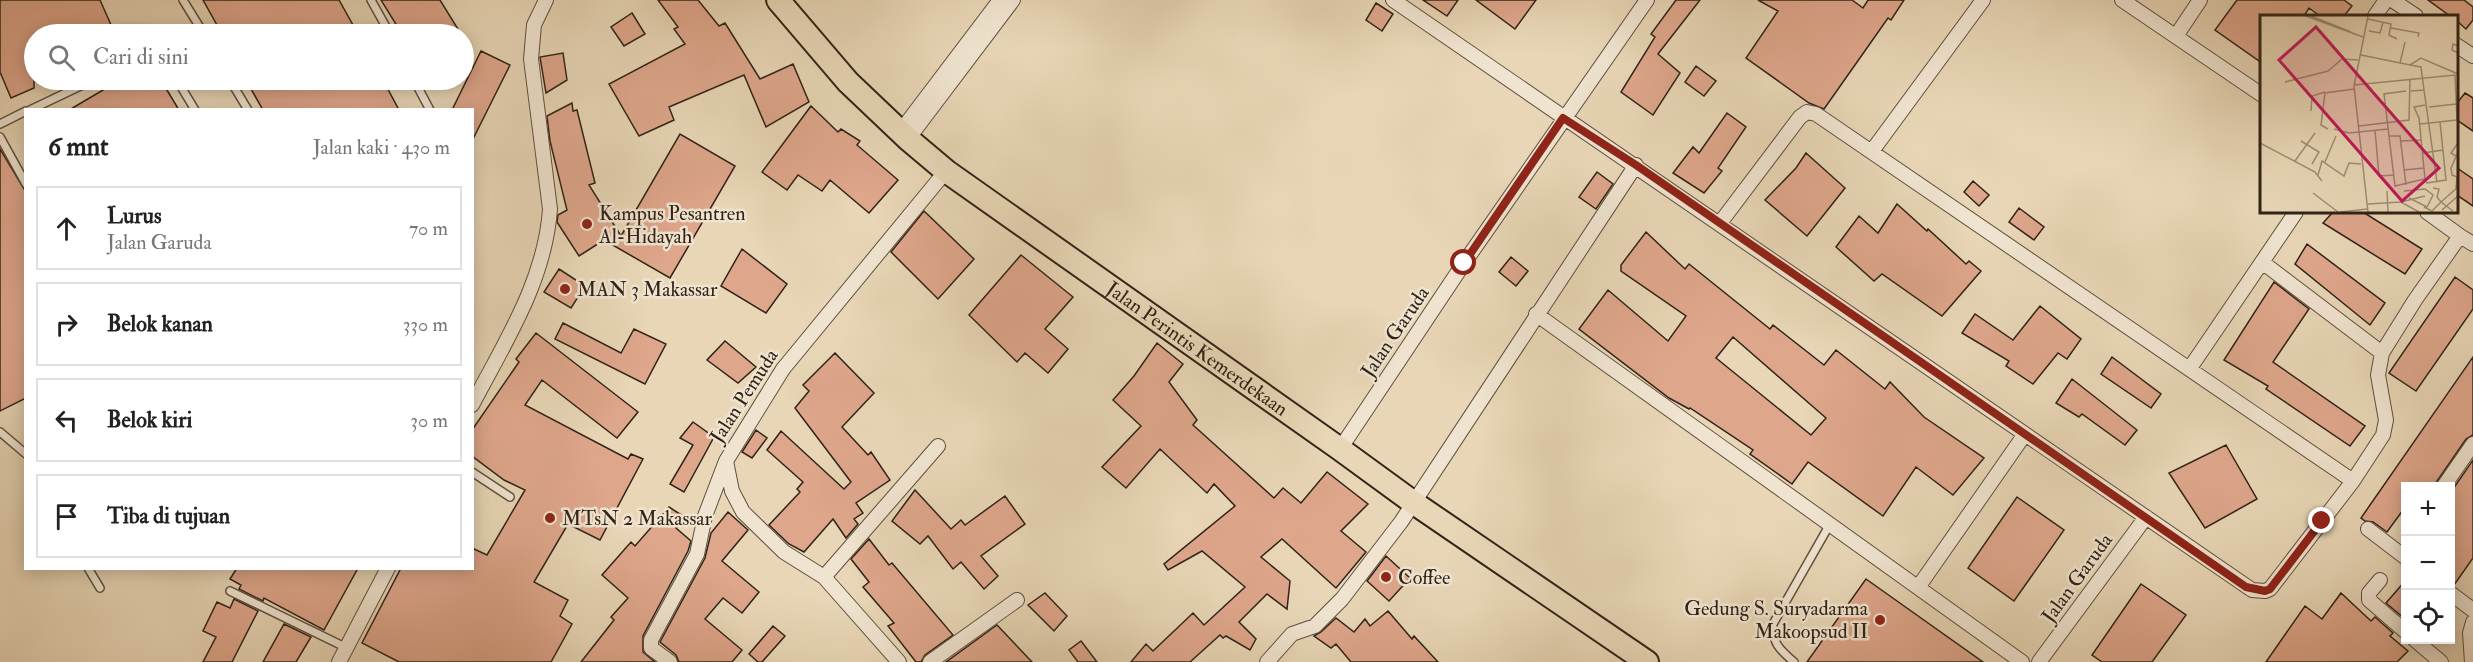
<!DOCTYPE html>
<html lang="id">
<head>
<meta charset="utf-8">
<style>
  body { margin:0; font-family:"IM FELL Double Pica",serif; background:#f6f6f6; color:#222 }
  .controls { position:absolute; right:18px; bottom:18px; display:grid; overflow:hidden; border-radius:0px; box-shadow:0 3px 15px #0003 }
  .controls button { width:54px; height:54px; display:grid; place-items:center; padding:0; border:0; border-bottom:2px solid #e0e0e0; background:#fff; color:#222; font:30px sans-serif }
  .stop { position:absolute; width:18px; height:18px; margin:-14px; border:4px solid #8f2418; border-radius:50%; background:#fff }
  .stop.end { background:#8f2418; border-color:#fff; box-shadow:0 2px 6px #0008 }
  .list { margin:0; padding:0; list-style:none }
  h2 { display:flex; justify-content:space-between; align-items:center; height:78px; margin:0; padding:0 24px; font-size:26px }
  h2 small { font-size:20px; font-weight:400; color:#767676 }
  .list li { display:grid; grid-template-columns:39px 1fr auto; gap:18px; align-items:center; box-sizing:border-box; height:84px; margin:0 12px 12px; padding:0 12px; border:2px solid #e0e0e0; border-radius:0px }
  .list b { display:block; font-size:22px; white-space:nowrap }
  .list p { margin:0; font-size:20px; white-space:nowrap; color:#767676 }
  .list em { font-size:20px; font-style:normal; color:#767676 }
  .icon { flex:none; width:33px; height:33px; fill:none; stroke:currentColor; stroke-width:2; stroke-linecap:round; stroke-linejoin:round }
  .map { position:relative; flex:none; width:2473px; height:662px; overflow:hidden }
  .search { position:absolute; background:#fff; box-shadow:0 3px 15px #0003; left:24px; top:24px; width:450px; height:66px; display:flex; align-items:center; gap:15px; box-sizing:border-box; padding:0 21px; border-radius:33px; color:#767676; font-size:22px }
  .panel { position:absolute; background:#fff; box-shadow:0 3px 15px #0003; left:24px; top:108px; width:450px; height:462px; border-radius:0px }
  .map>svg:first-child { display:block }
  .building { fill:#dea68b; stroke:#302317; stroke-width:1.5; fill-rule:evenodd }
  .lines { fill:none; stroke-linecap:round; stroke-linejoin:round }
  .service-casing { stroke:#5e503f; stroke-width:10 }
  .minor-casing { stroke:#5e503f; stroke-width:16 }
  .trunk-casing { stroke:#302317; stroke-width:26 }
  .service { stroke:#f0e4d0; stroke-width:7 }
  .minor { stroke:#f0e4d0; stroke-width:14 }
  .trunk { stroke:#e8d6b6; stroke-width:22 }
  .route { stroke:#8f2418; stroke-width:8 }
  .poi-dot { fill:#8f2418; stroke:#f0e4d0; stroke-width:2 }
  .labels { text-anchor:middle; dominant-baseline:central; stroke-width:5; stroke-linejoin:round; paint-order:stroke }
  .poi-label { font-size:20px; fill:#302317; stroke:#f0e4d0; text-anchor:start }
  .street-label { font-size:20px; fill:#302317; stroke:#f0e4d0 }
  .inset-road { fill:none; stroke:#9e8e76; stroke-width:1.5 }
  .view { fill:#c2185b; fill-opacity:0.15; stroke:#c2185b; stroke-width:3 }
  .inset-edge { fill:none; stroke:#302317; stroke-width:3 }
</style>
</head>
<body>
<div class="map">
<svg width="2473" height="662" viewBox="0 0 2473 662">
  <rect width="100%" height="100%" fill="#e8d6b6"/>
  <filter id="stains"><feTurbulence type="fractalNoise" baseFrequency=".00333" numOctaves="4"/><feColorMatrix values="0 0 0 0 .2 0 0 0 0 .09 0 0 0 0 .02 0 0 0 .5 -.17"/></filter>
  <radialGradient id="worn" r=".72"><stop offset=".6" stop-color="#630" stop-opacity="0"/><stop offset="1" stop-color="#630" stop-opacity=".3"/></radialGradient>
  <path class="building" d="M0,0H100L115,34H34V88L11,98L0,72Z
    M203,0H339L358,34H222Z
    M381,0H440L461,34H402Z
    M658,0H698L719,26L725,23L760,79L793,64L809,102L766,127L744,75L669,107L674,120L639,136L609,84L685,44L674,29L678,27Z
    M1423,0H1458L1447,16Z
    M1476,0H1536L1515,29Z
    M1676,0H1700L1658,54L1680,73L1653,115L1621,92L1655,37L1651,34Z
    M1758,0H1852L1863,8L1868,0H1904L1891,20L1888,18L1824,109L1809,103L1746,58L1778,11Z
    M2237,0H2344L2352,6L2344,16H2320L2309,8L2304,16H2262V63L2215,30Z
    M2428,0H2464L2473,7V20L2466,29L2457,21V16H2450Z
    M1376,3L1393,14L1382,31L1366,20Z
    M632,13L645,34L624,46L611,27Z
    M481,51L510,65L472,141V110H452Z
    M563,53L567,80L546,93L540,57Z
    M1696,66L1716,81L1704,96L1685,82Z
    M120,80H161L179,110H69Z
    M246,80H383L399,110H263Z
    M2465,93L2473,98V131L2457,120V103Z
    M572,103L573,111L577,110L595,183L589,185L621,236L680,134L735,166L670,278L604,240L579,256L557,222L558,215L567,210L550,141L547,116Z
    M811,106L838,132L841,129L860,141L857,145L898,180L869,213L830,180L822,191L798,175L787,190L762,172Z
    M1727,113L1746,127L1718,168L1722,171L1704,193L1673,173L1693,147L1699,153Z
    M0,149L26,192V398L0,411Z
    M1806,153L1845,188L1807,236L1765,200L1796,168Z
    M2457,168L2473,179V206L2457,195Z
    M1597,172L1613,184L1596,209L1579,197Z
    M1973,181L1989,195L1979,206L1964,192Z
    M1897,204L1927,231L1928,229L1966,264L1969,261L1981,271L1942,316L1882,274L1874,281L1836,247L1859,216L1878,233Z
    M2019,208L2044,227L2034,240L2009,222Z
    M924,211L974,259L938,299L891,252Z
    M2333,212H2363L2422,249L2405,274L2323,223Z
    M1646,232L1685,269L1689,264L1770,329L1773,325L1824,365L1836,350L1885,389L1890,382L1924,417L1984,458L1953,495L1916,467L1883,516L1808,462L1792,484L1750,454L1753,450L1690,408L1689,409L1669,398L1579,329L1608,290L1668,341L1686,316L1621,271V265ZM1733,337L1826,418L1811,435L1716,358Z
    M2307,244L2385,303L2370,325L2295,264Z
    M742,249L787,284L766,313L721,286Z
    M1021,255L1073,297L1045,329L1068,349L1048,373L1025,353L1017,362L969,315Z
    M1511,257L1528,271L1516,286L1499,272Z
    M559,269L585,286L571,308L544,292Z
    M2455,277L2473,290V309L2416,391L2389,373Z
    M2274,282L2309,309L2273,362L2365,426L2350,446L2266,389L2268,386L2224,360Z
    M2040,306L2081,339L2067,359L2058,353L2033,384L2006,366L2009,361L1962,333L1975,314L2013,340Z
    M563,323L621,353L634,329L666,344L645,384L555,339Z
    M536,333L638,412L617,438L542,380L525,405L628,459L631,454L643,459L600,540L568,524L534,582L568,600L560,616L572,624L551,662H399L362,643L401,568H472V548L487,555L525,490L504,480L472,456V430L519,362L516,359Z
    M725,341L756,367L738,383L707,360Z
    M1157,343L1183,364L1169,382L1197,420L1193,425L1274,498L1283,488L1301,503L1327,472L1368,504L1341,531L1366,552L1336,588L1282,539L1261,557L1290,581L1287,609L1267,594L1239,622L1256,639L1250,650L1226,636L1223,638L1220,635L1190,662H1131L1146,644L1153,651L1193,613L1204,625L1245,587L1202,551L1168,570L1164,564L1235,506L1214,484L1207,493L1160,449L1126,488L1102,467L1141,426L1113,400L1134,376Z
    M835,353L874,393L842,427L868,455L871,452L890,480L856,503L863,513L854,519L858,524L846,538L833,519L804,552L789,544L769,525L800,492L797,489L803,482L767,450L781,431L844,489L851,482L795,408L809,391L803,385Z
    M2112,357L2161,394L2151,408L2101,374Z
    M2473,357V435L2466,439L2437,481L2435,486H2406V506L2387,532L2373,522L2365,521L2361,518Z
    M2072,379L2137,430L2125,445L2082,414L2079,417L2056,403Z
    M693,422L714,437L684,492L670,484L693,445L680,438Z
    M756,430L767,438L752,458L742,452Z
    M2226,445L2257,499L2205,528L2169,473Z
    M2473,460V558L2454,585L2451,584V492Z
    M915,490L951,529L961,520L965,525L1005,496L1025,524L981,556L998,576L984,589L961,562L953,569L928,536L920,544L892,521Z
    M2017,497L2064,530L2014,601L1968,568Z
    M669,507L686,518L676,528L691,541L688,551L643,636V652L655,662H581L614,620L611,617L628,598L602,575L631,542L635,546Z
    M728,512L748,530L722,561L759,592L742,613L723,598L705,619L742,650L732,662H679L676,655L660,642L705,558L711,533Z
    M869,539L889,565L892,563L953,635L925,655L921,662H916L888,626L894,623L863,587L869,582L851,559Z
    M1386,556L1410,578L1389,601L1367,581Z
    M237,568H358L324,630L264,598L263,601L239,589L241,585L230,579Z
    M1866,579L1983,662H1807Z
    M2406,580V618L2405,619L2386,603Z
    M2141,584L2186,615L2152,662H2102L2092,655Z
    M1045,593L1067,616L1054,631L1028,605Z
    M2341,593L2371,621L2375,617L2393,633L2390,636L2408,651L2397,662H2266L2305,606L2322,619Z
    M234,599L258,611L232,662H203L216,637L203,631L217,602L230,608Z
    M1388,611L1412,639L1414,636L1438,662H1351L1336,644L1331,648L1314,636L1321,632L1336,618L1354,632L1365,619L1370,626Z
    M284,624L311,637L296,662H263Z
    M997,625L1032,662H946Z
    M773,626L785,636L762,662H758L749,654Z
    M1081,641L1097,662H1078L1069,650Z"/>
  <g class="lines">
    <defs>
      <path id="service" d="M183,0L204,34
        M371,0L390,34
        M177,80L195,110
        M230,80L248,110
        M414,80L430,110
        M30,110L93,80
        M0,124L26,111
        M0,137L26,184
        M0,432L26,454
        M472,472L510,497
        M88,568L100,588
        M230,591L347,648
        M1794,662C1780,650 1772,643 1773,624L1830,524"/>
      <path id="minor" d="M1393,0L2252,590L2265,591L2270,589L2353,481L2383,435L2386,420L2378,375L2382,353L2415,300L2460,236L2473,244
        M2122,0L2262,95
        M2392,0L2416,16
        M2375,16L2386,0
        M2176,36L2200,0
        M2456,45L2473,56
        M900,132L1000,0
        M908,139L1013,0
        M1872,151L1983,0
        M2427,212L2460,236
        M1720,223L1800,117L1807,112L1816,114L2353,481
        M2262,262L2382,353
        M1536,314L2022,662
        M2190,368L2296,212
        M472,405C505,342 545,281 550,209L531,59L534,25L546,0
        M1340,449L1464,263L1647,0
        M2444,486L2473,444
        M2368,529L2406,558
        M824,577L938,446
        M2380,580L2369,593V600L2406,632
        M1919,586L2025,434
        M2450,593L2473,610
        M2415,640L2441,662
        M339,662L388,568
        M670,662L651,648V640L697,554L705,516L726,461
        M899,662L824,577L784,552L743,512L732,491L726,461L783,369L946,171
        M930,662L1017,600
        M1267,662L1292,634L1315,626L1342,599L1401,522L1636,165
        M2039,662L2146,517
        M2472,662L2470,633L2473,622"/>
      <g id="trunk">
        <path id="s1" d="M778,0L848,82L908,139L946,171L1340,449L1414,503L1647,662"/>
      </g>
    </defs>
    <use href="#service" class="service-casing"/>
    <use href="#minor" class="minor-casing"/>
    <use href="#trunk" class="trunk-casing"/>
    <use href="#service" class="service"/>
    <use href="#minor" class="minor"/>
    <use href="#trunk" class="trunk"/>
  </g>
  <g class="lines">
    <path class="route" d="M1464,263L1563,118L1636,165L2246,587L2265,591L2270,589L2322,521"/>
  </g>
  <g class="poi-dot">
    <circle cx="587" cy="224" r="6"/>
    <circle cx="565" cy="289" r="6"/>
    <circle cx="550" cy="518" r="6"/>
    <circle cx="1386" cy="577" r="6"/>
    <circle cx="1880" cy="620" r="6"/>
  </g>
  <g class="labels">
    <g class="poi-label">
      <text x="599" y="213">Kampus Pesantren<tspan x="599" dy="23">Al-Hidayah</tspan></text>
      <text x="577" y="289">MAN 3 Makassar</text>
      <text x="562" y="518">MTsN 2 Makassar</text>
      <text x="1398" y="577">Coffee</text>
      <text x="1868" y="608" text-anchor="end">Gedung S. Suryadarma<tspan x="1868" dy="23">Makoopsud II</tspan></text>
    </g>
    <g class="street-label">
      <text transform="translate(1395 332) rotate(-56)">Jalan Garuda</text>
      <text stroke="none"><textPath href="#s1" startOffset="548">Jalan Perintis Kemerdekaan</textPath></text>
      <text transform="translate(744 396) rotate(-57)">Jalan Pemuda</text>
      <text transform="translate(2077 578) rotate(-54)">Jalan Garuda</text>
    </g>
  </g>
  <g transform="translate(2260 15)">
    <rect width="198" height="198" fill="#e8d6b6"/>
    <path class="inset-road" d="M46,1L103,22M51,1L91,17M108,4L131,9L129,20L137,24M131,13L159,18L158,22M109,16L120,18L123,7M198,31L193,29L192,35L198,38M101,40L150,50L161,43L198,59M140,48L145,27M150,50L161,52L164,75L151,76M25,67L68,56L82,44L98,45M94,70L195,60L197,105M164,75L177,167M146,76L124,79L135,171L164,164L167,168L186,165L180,107M165,90L154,92L159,103L165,164M169,92L196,89M51,96L52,81L65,77M160,109L197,105M99,111L149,105L150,64M68,114L61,110L65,78L94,74M74,114L89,118L128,114M115,115L119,161L134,160M129,121H140L146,170M41,126L59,137L52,149M141,126L161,125M0,128L55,157L62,166M163,138L183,135M196,141L191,138L198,128M35,146L55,118M65,147L76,121M144,155L164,153M58,160L62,146L84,161L89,148L101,149M173,173L179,174L177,182L181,187L198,172M196,173L197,162L192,160L191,153L198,137M127,176L128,197M144,176L165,174L173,180L167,192L149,183M53,178L78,197M141,187L165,181M108,189L141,187L159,197M164,192L172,196L181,187L193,196M182,195L198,181M80,197L107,194M108,197L94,71L108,1"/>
    <path class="view" d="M56,12L179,153L142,186L19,45Z"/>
    <rect width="198" height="198" class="inset-edge"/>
  </g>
  <rect width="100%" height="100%" filter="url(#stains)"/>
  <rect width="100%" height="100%" fill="url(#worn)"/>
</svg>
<div class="controls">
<button>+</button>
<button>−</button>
<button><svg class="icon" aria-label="locate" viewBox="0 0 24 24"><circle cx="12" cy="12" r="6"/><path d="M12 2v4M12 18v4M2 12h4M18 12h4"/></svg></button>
</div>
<div class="stop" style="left:1464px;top:263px"></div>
<div class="stop end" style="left:2322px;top:521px"></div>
<div class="search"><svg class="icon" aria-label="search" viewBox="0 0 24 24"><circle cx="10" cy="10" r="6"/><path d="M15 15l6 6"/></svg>Cari di sini</div>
<section class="panel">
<h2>6 mnt<small>Jalan kaki · 430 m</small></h2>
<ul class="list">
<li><svg class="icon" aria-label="ahead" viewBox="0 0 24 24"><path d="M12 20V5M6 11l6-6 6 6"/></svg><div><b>Lurus</b><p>Jalan Garuda</p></div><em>70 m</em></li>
<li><svg class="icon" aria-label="right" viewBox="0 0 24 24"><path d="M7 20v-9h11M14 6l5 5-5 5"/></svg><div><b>Belok kanan</b></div><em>330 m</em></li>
<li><svg class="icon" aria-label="left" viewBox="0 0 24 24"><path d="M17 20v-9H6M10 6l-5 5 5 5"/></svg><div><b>Belok kiri</b></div><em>30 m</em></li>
<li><svg class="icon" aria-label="arrive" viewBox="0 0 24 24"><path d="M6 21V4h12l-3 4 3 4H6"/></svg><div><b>Tiba di tujuan</b></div></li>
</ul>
</section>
</div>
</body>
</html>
